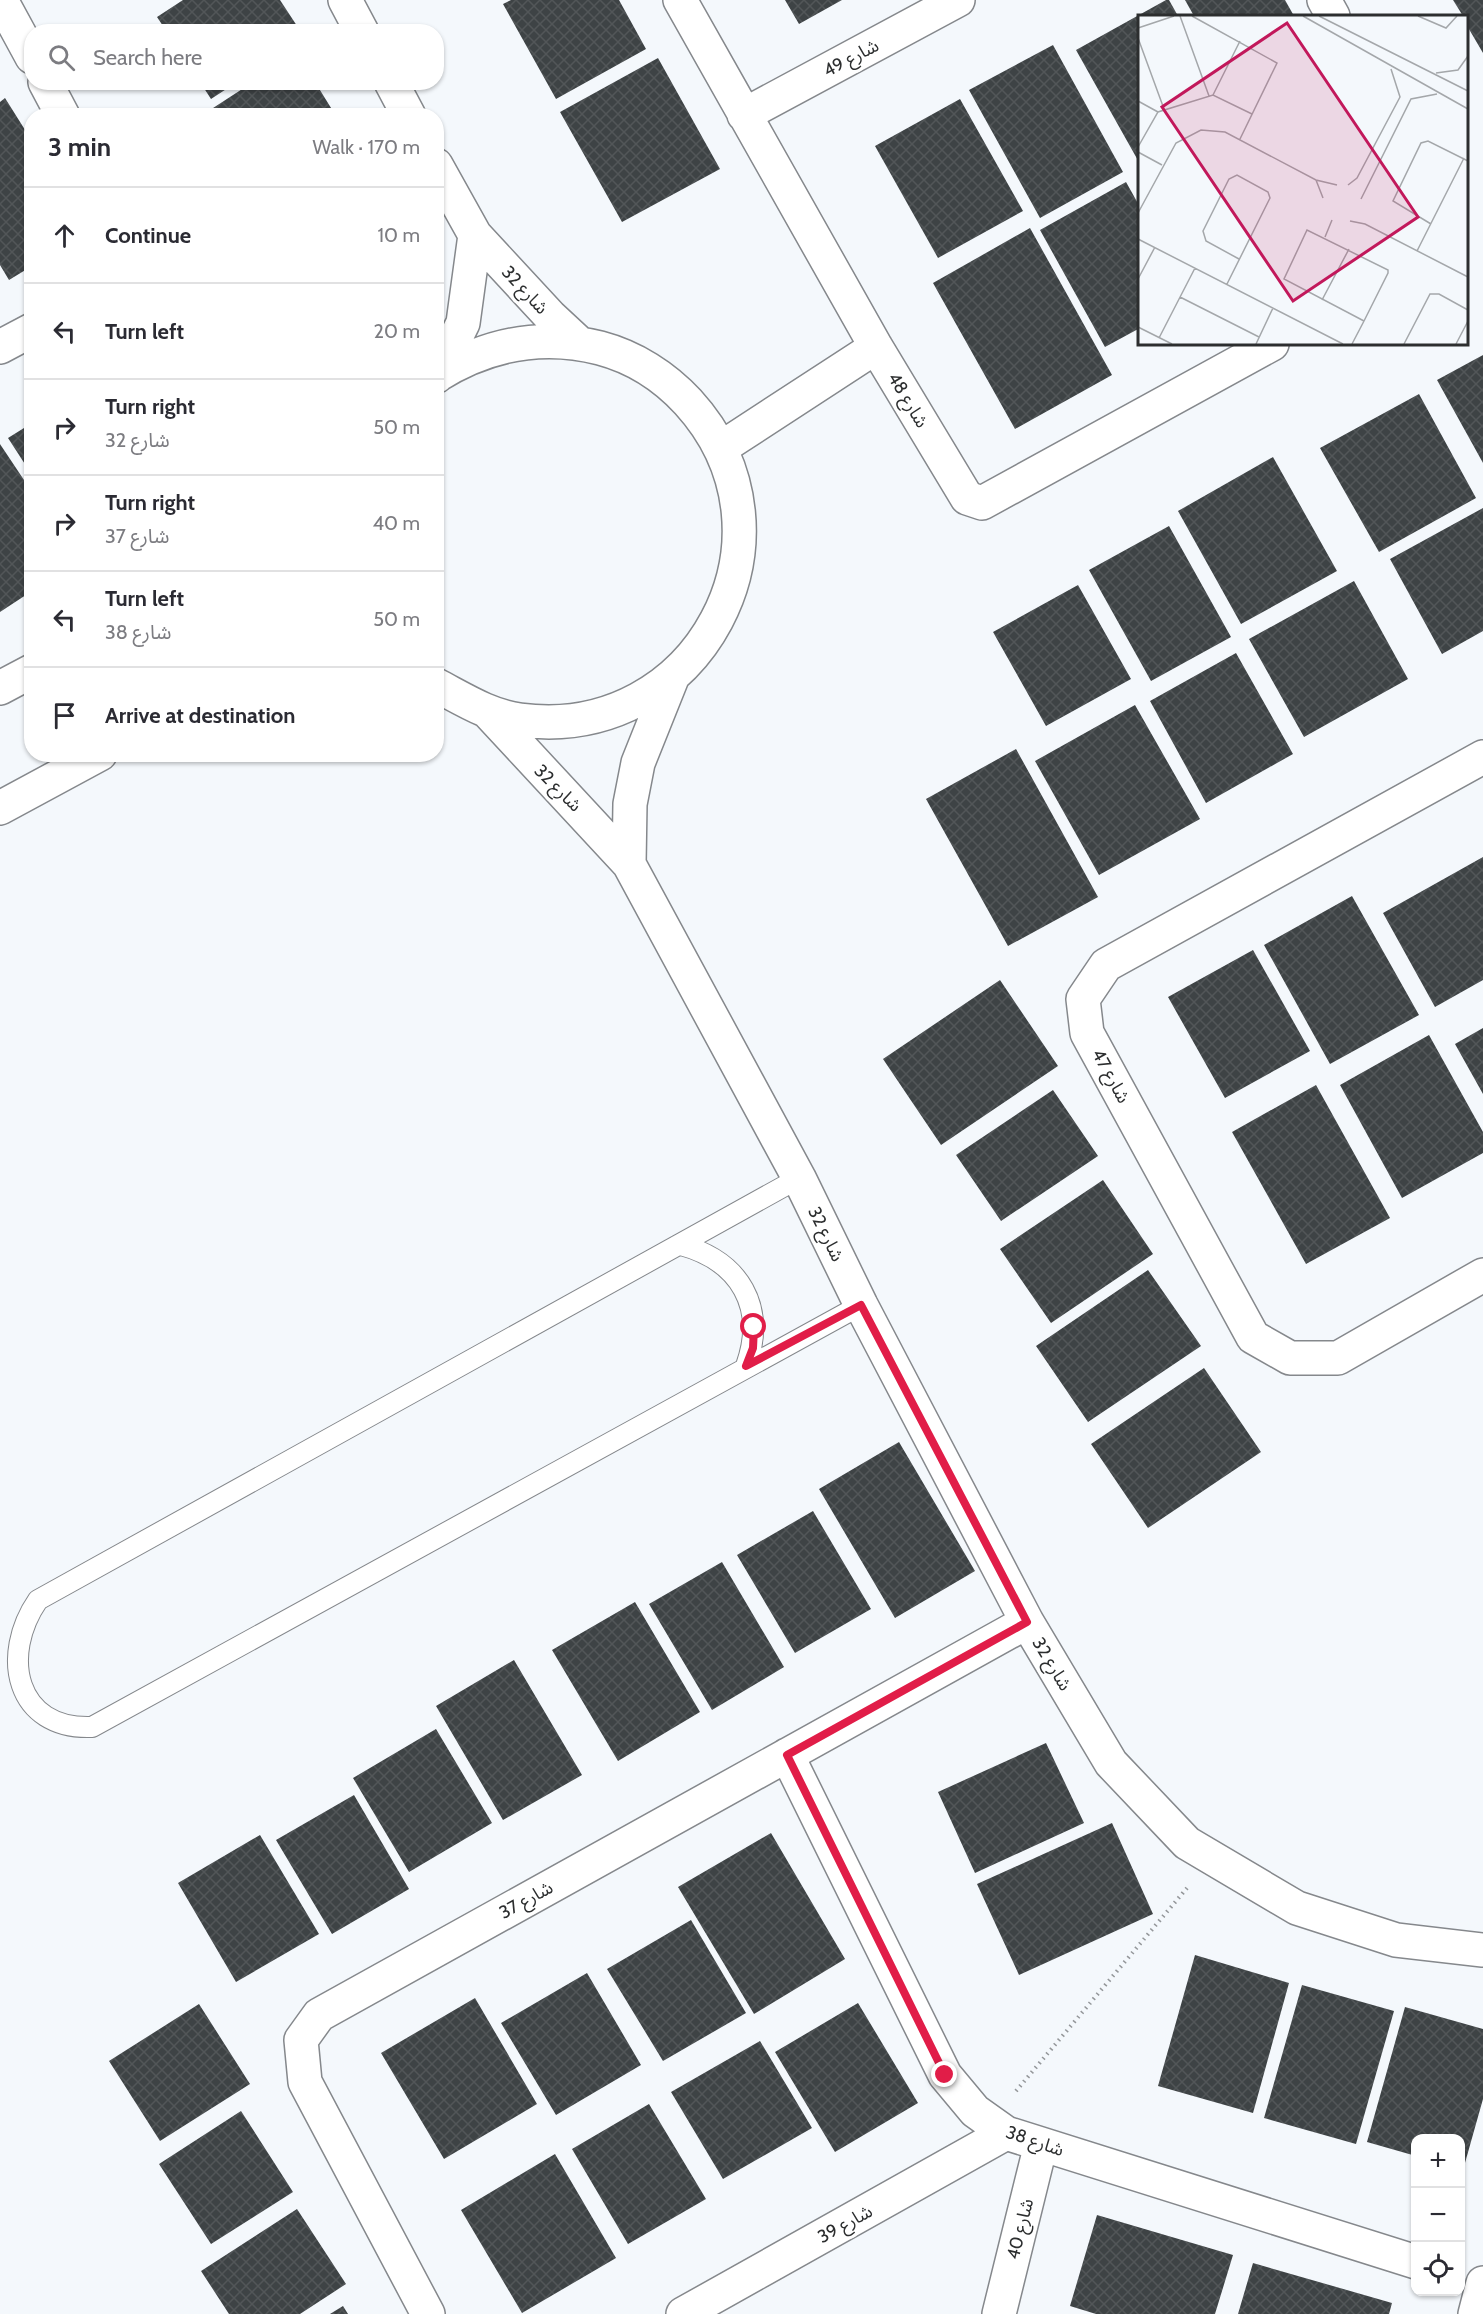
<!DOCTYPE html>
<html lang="en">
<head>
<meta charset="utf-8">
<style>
  body { margin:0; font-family:Cabin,"Noto Sans Arabic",sans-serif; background:#f7f7f7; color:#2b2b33 }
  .controls { position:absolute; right:18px; bottom:18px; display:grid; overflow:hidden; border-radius:12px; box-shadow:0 2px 4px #0004 }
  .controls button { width:54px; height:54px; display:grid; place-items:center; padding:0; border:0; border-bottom:2px solid #e1e1e2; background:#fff; color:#2b2b33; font:30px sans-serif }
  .stop { position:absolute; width:18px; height:18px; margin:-14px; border:4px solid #e11d48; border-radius:50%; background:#fff }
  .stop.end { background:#e11d48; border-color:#fff; box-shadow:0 2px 6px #0008 }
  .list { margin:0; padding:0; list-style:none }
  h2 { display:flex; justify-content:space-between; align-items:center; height:78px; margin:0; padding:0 24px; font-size:26px }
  h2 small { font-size:20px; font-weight:400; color:#7c7c81 }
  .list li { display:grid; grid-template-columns:39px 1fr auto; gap:18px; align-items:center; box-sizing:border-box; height:96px; padding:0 24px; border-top:2px solid #e1e1e2 }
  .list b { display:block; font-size:22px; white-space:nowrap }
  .list p { margin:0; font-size:20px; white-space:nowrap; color:#7c7c81 }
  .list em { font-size:20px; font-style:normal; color:#7c7c81 }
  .icon { flex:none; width:33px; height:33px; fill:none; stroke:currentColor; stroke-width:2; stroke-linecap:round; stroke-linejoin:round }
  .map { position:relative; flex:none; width:1483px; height:2314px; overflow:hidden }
  .search { position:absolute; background:#fff; box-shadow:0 2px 4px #0004; left:24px; top:24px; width:420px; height:66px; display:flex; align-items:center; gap:15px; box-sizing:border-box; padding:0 21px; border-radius:24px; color:#7c7c81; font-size:22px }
  .panel { position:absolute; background:#fff; box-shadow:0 2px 4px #0004; left:24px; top:108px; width:420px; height:654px; border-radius:24px }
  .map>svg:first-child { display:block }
  .building { fill:url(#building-cross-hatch) }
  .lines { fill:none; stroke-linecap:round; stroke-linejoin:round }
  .lane-casing { stroke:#85888c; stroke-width:22 }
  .street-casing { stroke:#85888c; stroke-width:36 }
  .path { stroke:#94979a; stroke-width:4; stroke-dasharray:1.5 4.5; stroke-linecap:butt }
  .lane { stroke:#fff; stroke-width:20 }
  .street { stroke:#fff; stroke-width:33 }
  .route { stroke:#e11d48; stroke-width:8 }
  .labels { text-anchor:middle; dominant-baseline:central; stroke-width:6; stroke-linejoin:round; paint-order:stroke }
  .street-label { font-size:18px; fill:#2c2e2f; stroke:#fff }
  .inset-road { fill:none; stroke:#a4a7aa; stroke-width:1.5 }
  .view { fill:#c2185b; fill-opacity:0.15; stroke:#c2185b; stroke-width:3 }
  .inset-edge { fill:none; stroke:#2c2e2f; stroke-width:3 }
</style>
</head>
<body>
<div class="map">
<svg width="1483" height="2314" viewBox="0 0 1483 2314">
  <defs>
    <pattern id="building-cross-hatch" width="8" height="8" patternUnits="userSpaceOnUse" patternTransform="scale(1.5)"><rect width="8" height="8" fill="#3e4345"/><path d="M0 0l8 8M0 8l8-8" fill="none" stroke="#525658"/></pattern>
  </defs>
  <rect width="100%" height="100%" fill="#f4f8fc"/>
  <path class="building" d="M183,0H280L301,32H167L157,17Z
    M511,0H619L646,49L556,99L503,4Z
    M785,0H842L799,24Z
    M1166,0H1169L1178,16H1140V164L1076,50Z
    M1185,0H1285L1294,16H1194Z
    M1453,0H1483V53L1466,24V16H1463Z
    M1053,45L1123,172L1040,218L969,90Z
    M658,58L720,169L622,222L560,112Z
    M200,82H237L211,99Z
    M253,82H315L336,116H214L210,110Z
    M5,98L32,141V266L9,280L0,265V102Z
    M960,99L1023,211L938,258L875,146Z
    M1126,182L1140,207V328L1105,347L1040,230Z
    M1030,228L1112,375L1015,429L933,283Z
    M1483,355V463L1437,380Z
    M1419,394L1476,498L1379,552L1320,448Z
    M32,423V475L8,438Z
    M0,444L32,492V591L0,612Z
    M1273,457L1337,571L1241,624L1178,511Z
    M1483,508V631L1442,654L1390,559Z
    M1169,526L1231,637L1151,681L1089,570Z
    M1354,581L1408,679L1304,737L1249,639Z
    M1078,585L1131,679L1046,726L993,632Z
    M1236,653L1293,754L1206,803L1150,701Z
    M1135,705L1200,819L1099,875L1035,761Z
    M1016,749L1098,897L1008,946L926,799Z
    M1483,857V980L1435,1007L1383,913Z
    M1352,896L1419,1015L1330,1064L1264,945Z
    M1253,950L1310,1051L1225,1098L1168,997Z
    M1000,980L1058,1066L941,1145L883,1059Z
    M1483,1028V1094L1455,1044Z
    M1429,1035L1483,1132V1153L1402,1198L1340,1085Z
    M1316,1085L1390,1218L1306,1264L1232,1132Z
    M1053,1090L1098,1156L1001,1221L956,1155Z
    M1103,1180L1153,1254L1051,1323L1000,1249Z
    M1148,1270L1201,1346L1088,1422L1036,1346Z
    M1204,1368L1261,1452L1148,1528L1091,1444Z
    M899,1442L975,1571L895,1618L819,1489Z
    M813,1511L871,1609L795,1653L737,1555Z
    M722,1562L784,1667L712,1710L649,1604Z
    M635,1602L700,1712L618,1761L552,1650Z
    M514,1660L582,1775L503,1820L436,1706Z
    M436,1729L492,1823L409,1872L353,1778Z
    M1046,1743L1084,1823L975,1873L938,1792Z
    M354,1795L409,1889L332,1934L276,1840Z
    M1112,1823L1153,1914L1019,1975L977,1884Z
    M771,1833L845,1959L754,2014L678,1887Z
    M260,1835L319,1934L236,1982L178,1883Z
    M691,1920L746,2013L663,2061L607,1969Z
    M1195,1955L1289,1983L1253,2113L1158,2086Z
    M587,1973L641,2065L556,2115L501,2023Z
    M1302,1985L1394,2011L1356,2144L1264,2118Z
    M475,1998L537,2104L444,2159L381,2053Z
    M858,2003L918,2103L835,2152L775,2052Z
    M199,2004L250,2084L160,2141L109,2061Z
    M1405,2007L1483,2029V2099L1463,2170H1460V2138H1416V2156L1367,2142Z
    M760,2041L812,2128L723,2179L671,2092Z
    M649,2104L706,2199L628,2244L572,2149Z
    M241,2111L293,2192L211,2244L159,2164Z
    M555,2154L616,2258L522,2313L461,2210Z
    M297,2209L346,2284L300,2314H229L201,2271Z
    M1097,2215L1233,2255L1215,2314H1096L1070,2306Z
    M1253,2263L1392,2303L1389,2314H1238Z
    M343,2306L348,2314H330Z"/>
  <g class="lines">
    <defs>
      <path id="lane" d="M799,1178L38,1600C0,1655 15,1730 92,1727L861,1305
        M681,1245C740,1261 767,1307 746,1366"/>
      <path id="street" d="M1,0L32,57
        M345,0L362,32
        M680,0L876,347L967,498L982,503L1272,344
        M1324,0L1333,16
        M45,82L63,116
        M391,82L409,116
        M744,115L958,0
        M436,165L475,235L550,316L578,342
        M0,347L32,330
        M436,376C487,344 541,333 600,348C634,357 665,377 688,402C810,536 698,744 520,720C489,716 463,699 436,685
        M437,376L463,323L475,235
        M721,448L876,347
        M0,688L32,671
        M487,711L629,864L799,1178L861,1305L1027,1622L1111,1763L1187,1843L1297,1908L1396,1940L1483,1950
        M1483,757L1106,965L1083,999L1087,1033L1253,1337L1290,1358H1338L1483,1275
        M0,808L100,754
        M629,864L630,804L638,763L672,678
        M787,1755L945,2075L975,2111L1006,2133L1416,2262
        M428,2314L305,2082L301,2040L319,2015L1027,1622
        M683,2314L1006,2133
        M999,2314L1041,2144
        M1475,2314L1483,2283"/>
    </defs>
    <use href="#lane" class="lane-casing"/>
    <use href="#street" class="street-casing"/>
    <path class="path" d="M1016,2091L1187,1888"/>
    <use href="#lane" class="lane"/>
    <use href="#street" class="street"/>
  </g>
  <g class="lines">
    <path class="route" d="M754,1327L753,1348L746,1366L861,1305L1027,1622L787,1755L945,2075"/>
  </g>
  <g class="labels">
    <g class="street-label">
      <text transform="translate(851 58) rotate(-28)">شارع 49</text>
      <text transform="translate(525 290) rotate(47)">شارع 32</text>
      <text transform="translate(908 400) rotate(59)">شارع 48</text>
      <text transform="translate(558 788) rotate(45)">شارع 32</text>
      <text transform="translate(1111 1076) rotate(61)">شارع 47</text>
      <text transform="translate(826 1234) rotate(64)">شارع 32</text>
      <text transform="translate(1052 1664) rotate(59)">شارع 32</text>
      <text transform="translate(526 1900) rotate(-29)">شارع 37</text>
      <text transform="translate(1035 2141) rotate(19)">شارع 38</text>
      <text transform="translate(845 2224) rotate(-29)">شارع 39</text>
      <text transform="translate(1020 2229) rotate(-76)">شارع 40</text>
    </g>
  </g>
  <g transform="translate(1138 15)">
    <rect width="330" height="330" fill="#f4f8fc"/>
    <path class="inset-road" d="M42,1L71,81M54,1L139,48L102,124M165,1L330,94M181,1L330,76M280,1L308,13L319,1M0,13L36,1M0,23L26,94M298,58L320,55L330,41M75,80L102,26M0,86L20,97M0,132L20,97L75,80L114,99M0,137L24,150M178,165L185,183M210,170L219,163L262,82L253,54M223,184L273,84L299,79M0,198L38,128L63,115L87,117L178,165L199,170M212,206L227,209L330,262M293,209L255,186L283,128L290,126L330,146M187,222L194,205M0,224L205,329M279,236L326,143M0,264L17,232M89,269L132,183L130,177L99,160L91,164L65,216L68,226L101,244M42,282L121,322M184,285L211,234M0,312L34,329M21,323L57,253M118,329L135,293M214,329L226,306L250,258V255L169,215L146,264L226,306M266,329L292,279H301L330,295M318,329L330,306"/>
    <path class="view" d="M149,8L280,202L155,286L24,92Z"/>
    <rect width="330" height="330" class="inset-edge"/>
  </g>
</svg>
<div class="controls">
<button>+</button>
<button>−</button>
<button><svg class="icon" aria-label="locate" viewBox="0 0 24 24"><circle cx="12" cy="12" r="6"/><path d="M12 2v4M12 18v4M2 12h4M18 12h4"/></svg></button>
</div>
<div class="stop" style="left:754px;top:1327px"></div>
<div class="stop end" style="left:945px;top:2075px"></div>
<div class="search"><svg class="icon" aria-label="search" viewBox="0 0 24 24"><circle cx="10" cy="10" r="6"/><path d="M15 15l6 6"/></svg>Search here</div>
<section class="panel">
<h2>3 min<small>Walk · 170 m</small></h2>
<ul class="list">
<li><svg class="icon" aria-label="ahead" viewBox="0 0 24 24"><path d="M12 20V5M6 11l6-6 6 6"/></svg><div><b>Continue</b></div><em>10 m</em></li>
<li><svg class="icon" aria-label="left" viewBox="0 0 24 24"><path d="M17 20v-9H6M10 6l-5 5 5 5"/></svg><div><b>Turn left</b></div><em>20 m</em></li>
<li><svg class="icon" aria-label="right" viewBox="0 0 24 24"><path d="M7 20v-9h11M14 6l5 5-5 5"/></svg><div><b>Turn right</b><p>شارع 32</p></div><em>50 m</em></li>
<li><svg class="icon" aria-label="right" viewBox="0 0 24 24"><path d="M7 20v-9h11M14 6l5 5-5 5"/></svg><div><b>Turn right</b><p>شارع 37</p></div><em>40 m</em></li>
<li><svg class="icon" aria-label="left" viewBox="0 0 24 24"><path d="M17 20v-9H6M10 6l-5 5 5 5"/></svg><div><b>Turn left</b><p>شارع 38</p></div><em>50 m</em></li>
<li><svg class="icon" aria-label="arrive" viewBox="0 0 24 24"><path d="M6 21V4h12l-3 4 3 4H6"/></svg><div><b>Arrive at destination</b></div></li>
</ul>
</section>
</div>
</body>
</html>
